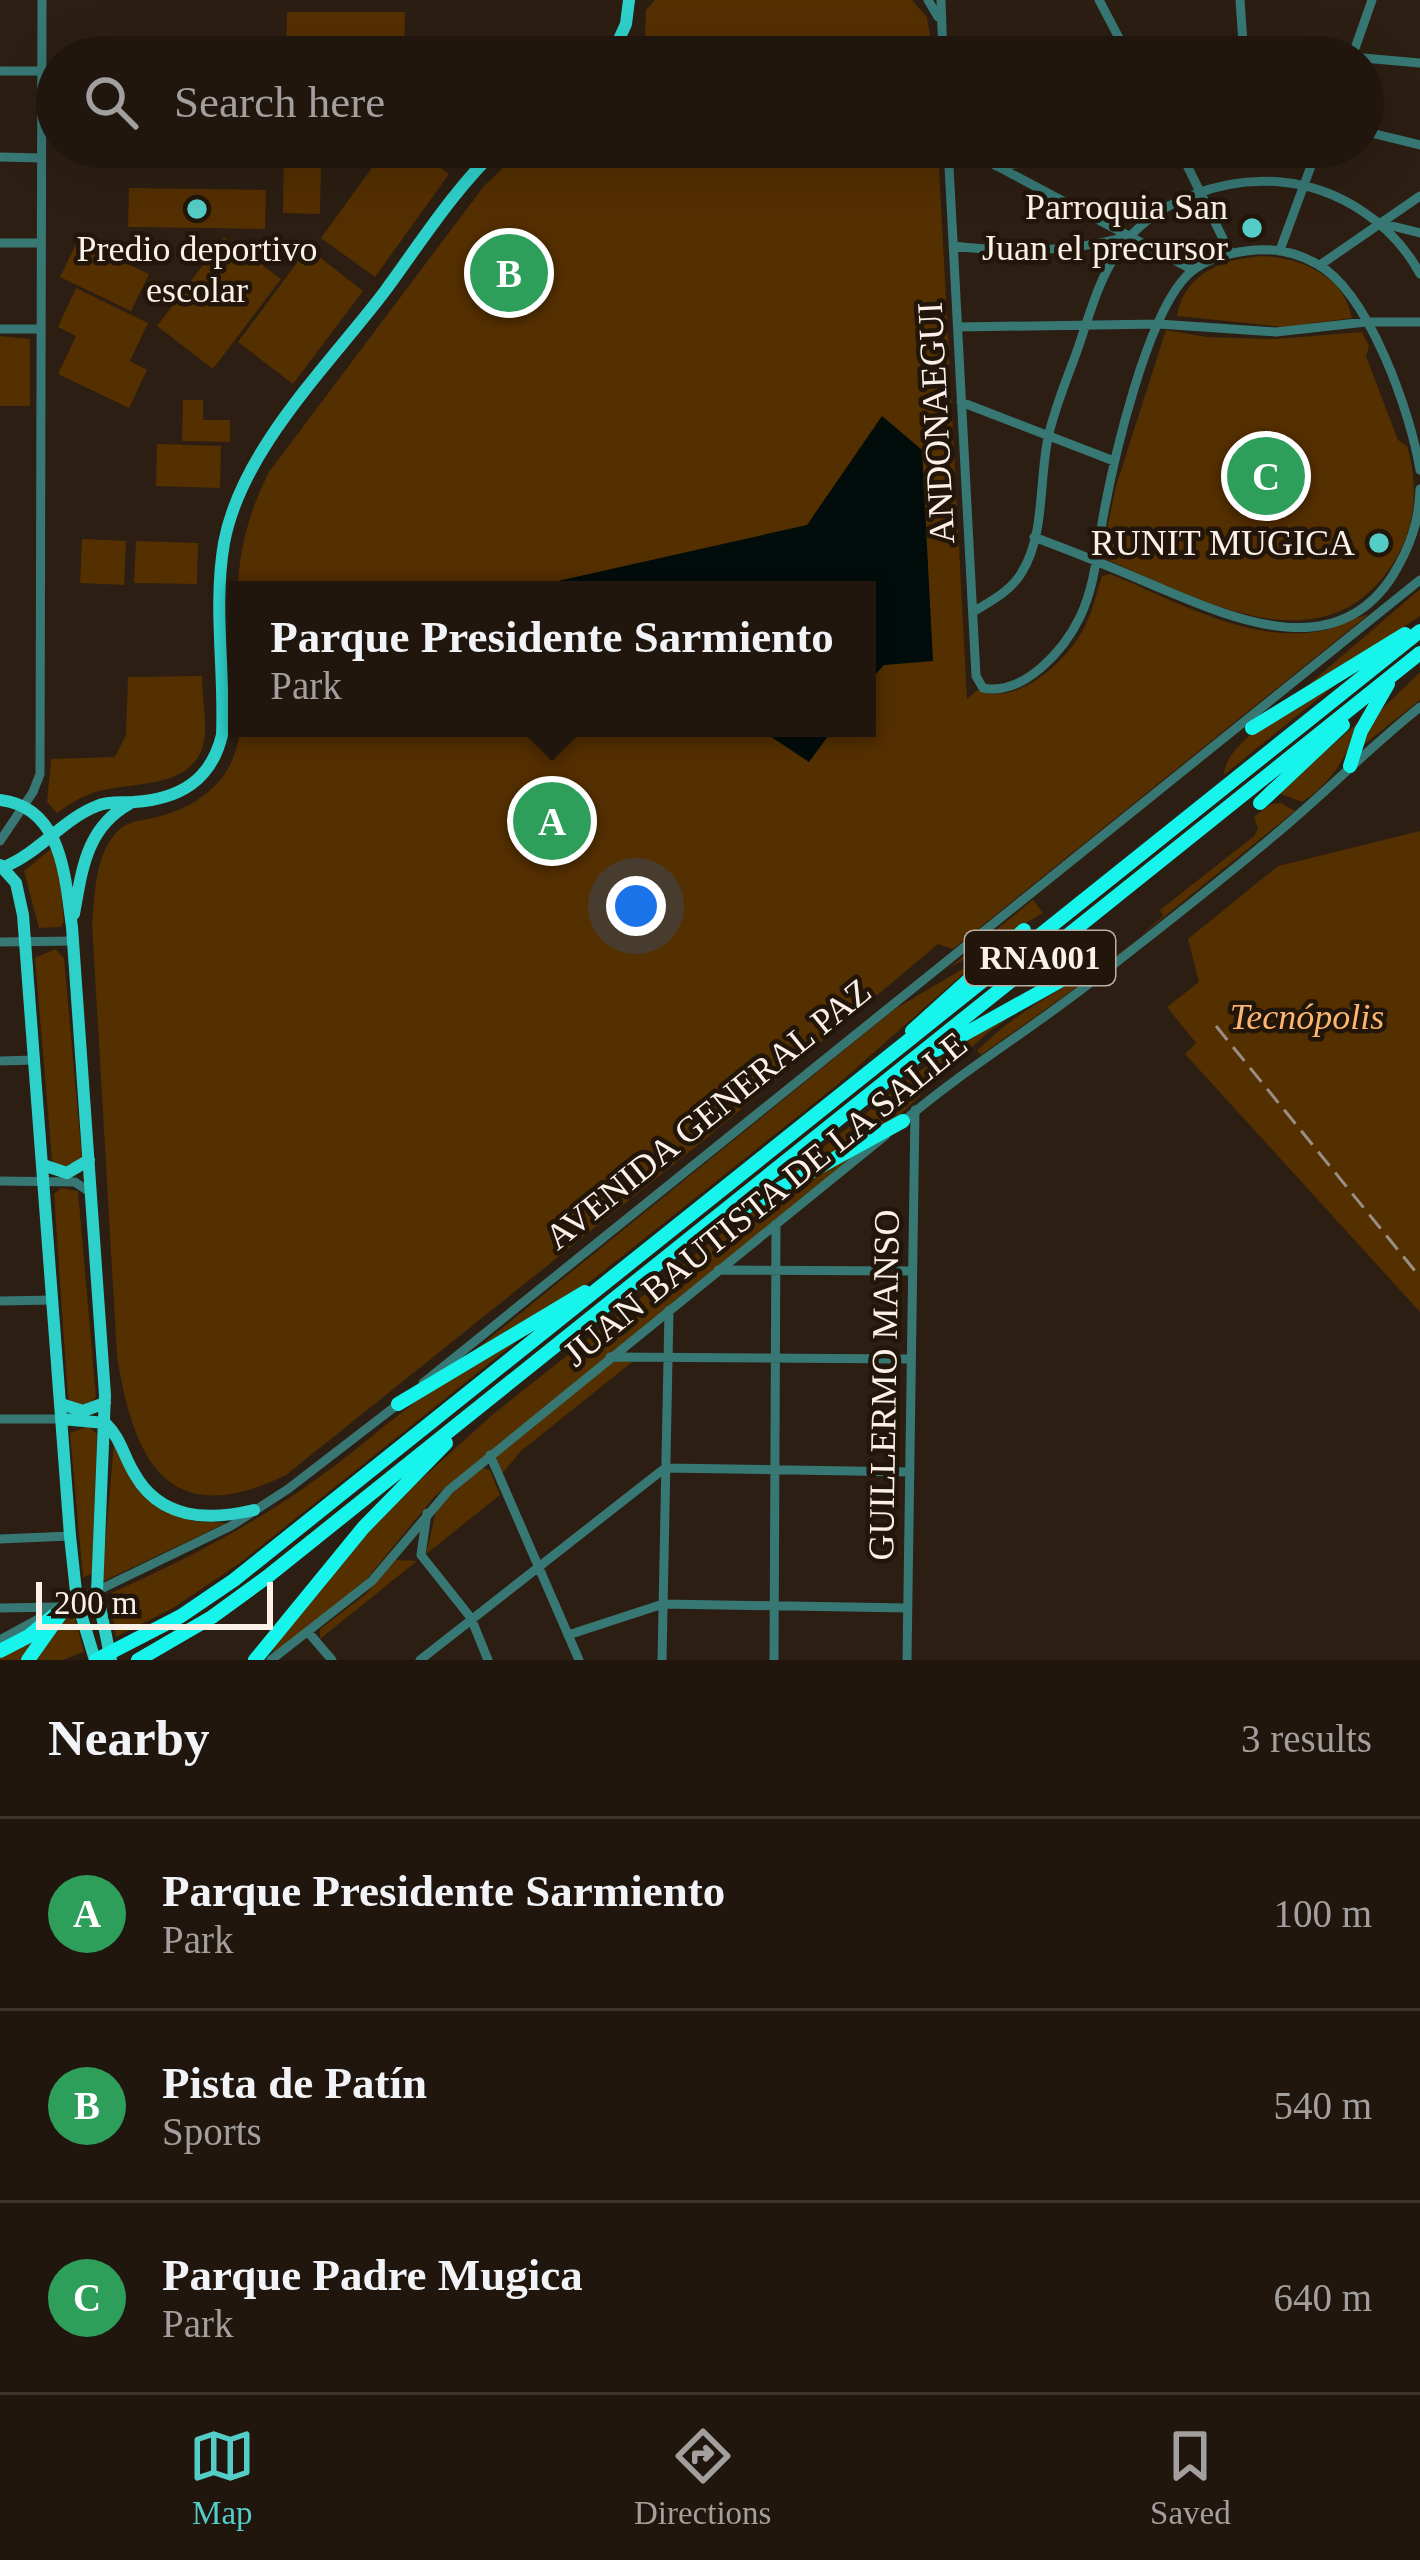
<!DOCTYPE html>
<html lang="en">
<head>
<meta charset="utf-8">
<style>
  body { margin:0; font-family:Georgia,serif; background:#291f17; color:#f1f3f6 }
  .scale { position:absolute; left:36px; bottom:30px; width:237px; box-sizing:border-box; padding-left:12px; border:6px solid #fbf1e9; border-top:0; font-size:33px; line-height:42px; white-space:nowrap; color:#fbf1e9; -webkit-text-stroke:9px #221509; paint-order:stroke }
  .you { position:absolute; left:636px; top:906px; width:42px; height:42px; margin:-30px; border:9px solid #fff; border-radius:50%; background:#1a73e8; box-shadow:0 0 0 18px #1a73e833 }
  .badge { display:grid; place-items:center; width:78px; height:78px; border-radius:50%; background:#54cdc7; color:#fff; font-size:39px; font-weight:700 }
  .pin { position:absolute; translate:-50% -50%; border:6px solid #fff; box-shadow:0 3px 12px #0006 }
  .popup { position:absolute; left:228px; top:581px; width:648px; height:156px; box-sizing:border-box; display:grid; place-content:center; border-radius:0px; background:#21160e; filter:drop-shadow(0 3px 9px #0005); font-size:39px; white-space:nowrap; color:#a29f9e }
  .popup b { font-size:45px; color:#f1f3f6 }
  .popup::after { content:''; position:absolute; left:50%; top:100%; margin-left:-24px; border:24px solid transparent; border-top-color:#21160e }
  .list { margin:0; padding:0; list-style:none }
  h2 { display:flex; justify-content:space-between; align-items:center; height:156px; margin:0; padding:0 48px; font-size:51px }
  h2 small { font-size:39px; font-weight:400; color:#a29f9e }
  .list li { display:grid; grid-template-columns:78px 1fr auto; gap:36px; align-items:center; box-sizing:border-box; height:192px; padding:0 48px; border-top:3px solid #3e352e }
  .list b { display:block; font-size:45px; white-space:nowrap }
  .list p { margin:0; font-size:39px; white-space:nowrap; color:#a29f9e }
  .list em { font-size:39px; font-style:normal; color:#a29f9e }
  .icon { flex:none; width:66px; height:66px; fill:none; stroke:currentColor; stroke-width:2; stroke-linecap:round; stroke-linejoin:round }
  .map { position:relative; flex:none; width:1420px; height:1660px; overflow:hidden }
  .search { position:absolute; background:#21160e; box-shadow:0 12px 48px #0002; left:36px; right:36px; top:36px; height:132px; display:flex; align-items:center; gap:30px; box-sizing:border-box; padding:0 42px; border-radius:66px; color:#a29f9e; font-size:45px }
  .sheet { height:732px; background:#21160e }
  nav { display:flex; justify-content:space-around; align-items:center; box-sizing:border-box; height:168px; border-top:3px solid #3e352e; background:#21160e; font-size:33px; color:#a29f9e }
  nav a { display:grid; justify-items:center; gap:6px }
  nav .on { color:#54cdc7 }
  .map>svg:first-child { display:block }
  .green { fill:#542f00 }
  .water { fill:#020c0b }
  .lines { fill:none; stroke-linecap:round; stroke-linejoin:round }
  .minor { stroke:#377875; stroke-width:9 }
  .major { stroke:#2ed1ca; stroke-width:12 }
  .highway { stroke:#17f4ec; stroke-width:14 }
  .rail { stroke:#9a8e84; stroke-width:3; stroke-dasharray:18 9; stroke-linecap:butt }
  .poi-dot { fill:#54cdc7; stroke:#221509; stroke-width:4.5 }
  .labels { text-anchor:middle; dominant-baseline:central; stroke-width:9; stroke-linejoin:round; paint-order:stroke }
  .shield { fill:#221509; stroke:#baafa6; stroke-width:3 }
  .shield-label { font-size:33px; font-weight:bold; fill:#fbf1e9 }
  .poi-label { font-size:36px; fill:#fbf1e9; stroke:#221509; text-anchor:end }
  .street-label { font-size:36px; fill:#fbf1e9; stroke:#221509 }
  .park-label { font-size:36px; font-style:italic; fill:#fcb671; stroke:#221509 }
</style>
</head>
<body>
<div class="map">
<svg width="1420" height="1660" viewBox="0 0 1420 1660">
  <rect width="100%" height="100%" fill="#2c1e12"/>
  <path class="green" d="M655,0H912L927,17L933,57H634L645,39L646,10Z
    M287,12H405L404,57H286Z
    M284,147H344V160L297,161L321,162L320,214L283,213Z
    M387,147H411L449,174L375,277L321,238Z
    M525,147H938L967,699L977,690C1015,708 1065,663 1083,630C1092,614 1096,594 1102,576L1110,574C1177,601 1252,646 1326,630C1340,626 1357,617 1369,614L953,949L938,944L709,1136L286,1475C169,1532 134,1463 117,1356L92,923C95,894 95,857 115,834C126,820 142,821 157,817C203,805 236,777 240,728H867V590H237V620C236,565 244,521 269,472L484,186Z
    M129,188L266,190L265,229L128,227Z
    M224,237L281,279L213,369L157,326Z
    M78,240L149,274L131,311L60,277Z
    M308,248L363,291L293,384L238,342Z
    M1262,256C1302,258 1344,276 1352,318L1283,327L1177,316C1184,273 1223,259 1262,256Z
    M76,288L148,323L130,361L147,370L129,408L58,374L76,336L58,327Z
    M1166,330L1207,337L1275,339L1362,332L1369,346L1366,356L1398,440L1407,446C1419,485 1416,527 1394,562C1324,674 1197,597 1105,559L1102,552L1116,486Z
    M0,336L30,339V406H0Z
    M183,400H203V420H230V442L182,441Z
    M157,444L221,446L220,488L156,486Z
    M82,539L126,541L124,585L80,583Z
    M136,541L198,543L197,584L134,583Z
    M1420,589V616L1286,704Z
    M1420,672V700L1361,747L1375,716Z
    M202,676C202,695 206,715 205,733C201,794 128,779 90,794C78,798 67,806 57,813L47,802L51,759L115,757L126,735L128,677Z
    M1344,676L1345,677L1224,775C1224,737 1313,695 1344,676Z
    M1286,694L1033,900L1043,913L949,968Z
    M1363,718C1348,752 1334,782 1302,802L1278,793Z
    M1281,803L1295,811L1080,985L981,1055L977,1051C1010,1017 1055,991 1096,970C1120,957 1142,933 1163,916L1160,910L1254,836L1258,828L1254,817L1271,804Z
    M1420,831V1312L1185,1054L1196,1043L1167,1007L1199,982L1188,939L1278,866Z
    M51,849L58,863L64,921L61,927L39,928L24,871Z
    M55,949L64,958L82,1159L76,1166L59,1167L52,1160L35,958Z
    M981,958L837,1085L586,1285L469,1355L895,1009Z
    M1037,997L985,1035L893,1121L785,1178L916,1073Z
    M866,1146L435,1496L361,1586L275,1654L271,1649L387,1510L492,1415L735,1223L779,1192Z
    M61,1188L78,1191L96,1397L89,1406L71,1405L68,1398L54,1194Z
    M516,1342L240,1563L173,1608L116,1637L109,1594C179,1563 249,1527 311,1483C378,1436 440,1371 516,1342Z
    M614,1360L632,1362L521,1451L502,1474L496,1456Z
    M88,1426L97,1434L92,1573L83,1578L70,1433Z
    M114,1442L165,1509L192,1521L226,1523L102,1582Z
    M482,1468L490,1470L500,1495L426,1554L437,1507Z
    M396,1560L417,1561L320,1639V1629L366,1594Z
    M67,1616L75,1618L84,1652L62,1660H0V1656Z"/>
  <path class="water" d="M882,416L922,450L933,661L884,665L867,684V590H548L540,585L807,525Z
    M758,728H834L809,762Z"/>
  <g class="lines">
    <path class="minor" d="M928,0L938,17
      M941,0L943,57
      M1099,0L1129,57
      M1240,0L1244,57
      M1181,57L1243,47L1357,57
      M1352,57L1372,0
      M1363,58L1420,63
      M0,71H41
      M1363,131L1420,145
      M948,147L976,676L983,688C1024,696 1064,650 1080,617C1096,583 1097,549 1104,512C1115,453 1145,326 1182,281C1197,262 1223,254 1246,251C1272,247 1294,251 1317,264C1369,292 1411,414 1420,470
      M961,147L1193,270
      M1178,147L1230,253
      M0,157L41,158
      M996,166L1076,157L1115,147
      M1380,223L1420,233
      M0,243H40
      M953,246C1014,253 1071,252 1130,236
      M1280,250L1318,147
      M1320,265L1420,196
      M958,327L1159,324L1276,332L1366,322H1420
      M0,329H39
      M961,402L1114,461
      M1034,537C1074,552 1114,568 1153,585C1230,617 1335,667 1393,575C1410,547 1419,522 1420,489
      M973,612C991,601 1011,591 1022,572C1045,535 1039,480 1048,438C1054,409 1067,379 1077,351C1089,317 1098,280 1119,250C1155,200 1222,177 1281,182C1338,187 1393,223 1420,274
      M0,841L33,792L40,774L42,0
      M0,942L73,941
      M0,1061L34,1060
      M899,1125C959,1073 1027,1032 1090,983C1157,930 1225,878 1290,822C1334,784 1375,743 1420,707
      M0,1181L75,1182L91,1193
      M718,1270L911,1271
      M0,1301L53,1300
      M610,1357L910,1359
      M423,1383L1420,580
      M0,1419H62
      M490,1455L579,1660
      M427,1513L421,1555L471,1618L488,1660
      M0,1539L70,1536
      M74,1602L231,1526L288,1489L401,1402
      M0,1608L58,1607
      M308,1632L332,1660
      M568,1635L663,1604L907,1608
      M0,1640L53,1611
      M271,1660L372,1581L449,1490L886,1135
      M420,1660L665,1468L910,1472
      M662,1660L669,1310
      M774,1660L776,1224
      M907,1660L915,1110"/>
    <path class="major" d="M611,57L626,24L629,0
      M0,800C63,807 65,879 72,927L105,1395L97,1592L111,1660
      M0,865L16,883L23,915L70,1536L77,1601L95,1660
      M4,867C39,853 63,819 97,806C109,801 121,803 134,802C179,799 211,781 222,735C225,672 213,606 224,543C241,450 329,365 385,291C421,242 455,188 499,147
      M74,914C82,870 86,828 129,804
      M43,1165L67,1173L89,1160
      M61,1404L83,1411L105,1403
      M62,1419L105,1423C121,1438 123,1455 134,1473C160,1520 208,1521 254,1510"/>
    <path class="highway" d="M1252,728L1405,634
      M1350,766L1361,731L1388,684
      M1260,803L1343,725
      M912,1031L1024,930
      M936,1050L1069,976
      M732,1215L903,1121
      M398,1404L585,1292
      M0,1651L29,1636L64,1607
      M28,1660L62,1612
      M96,1660L181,1616L234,1580L1420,631
      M138,1660L212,1617L267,1577L1420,653
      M255,1660L363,1528L446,1443"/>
    <path class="rail" d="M1216,1026L1420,1277"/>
  </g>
  <g class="poi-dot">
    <circle cx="197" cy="209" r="12"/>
    <circle cx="1252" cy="228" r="12"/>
    <circle cx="1379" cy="543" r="12"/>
  </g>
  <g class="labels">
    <rect class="shield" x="965" y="931" width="150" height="54" rx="9"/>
    <g class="shield-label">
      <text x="1040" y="958">RNA001</text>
    </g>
    <g class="poi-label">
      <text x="1228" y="207">Parroquia San<tspan x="1228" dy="41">Juan el precursor</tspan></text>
      <text x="197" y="249" text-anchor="middle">Predio deportivo<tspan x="197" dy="41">escolar</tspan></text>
      <text x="1355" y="543">RUNIT MUGICA</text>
    </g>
    <g class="street-label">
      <text transform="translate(936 423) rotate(-93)">ANDONAEGUI</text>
      <text transform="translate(708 1114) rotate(-39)">AVENIDA GENERAL PAZ</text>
      <text transform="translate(765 1199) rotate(-39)">JUAN BAUTISTA DE LA SALLE</text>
      <text transform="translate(884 1385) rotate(-89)">GUILLERMO MANSO</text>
    </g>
    <g class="park-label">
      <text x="1307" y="1017">Tecnópolis</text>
    </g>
  </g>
</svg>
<div class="scale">200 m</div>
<div class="you"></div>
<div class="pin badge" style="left:552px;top:821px;background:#2e9e5b">A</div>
<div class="popup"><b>Parque Presidente Sarmiento</b>Park</div>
<div class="pin badge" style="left:509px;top:273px;background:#2e9e5b">B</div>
<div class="pin badge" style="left:1266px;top:476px;background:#2e9e5b">C</div>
<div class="search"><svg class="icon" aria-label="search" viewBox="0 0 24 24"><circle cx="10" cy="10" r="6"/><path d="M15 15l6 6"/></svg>Search here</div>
</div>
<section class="sheet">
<h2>Nearby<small>3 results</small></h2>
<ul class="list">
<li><span class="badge" style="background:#2e9e5b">A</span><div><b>Parque Presidente Sarmiento</b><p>Park</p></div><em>100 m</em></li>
<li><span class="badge" style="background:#2e9e5b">B</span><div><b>Pista de Patín</b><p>Sports</p></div><em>540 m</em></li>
<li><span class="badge" style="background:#2e9e5b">C</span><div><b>Parque Padre Mugica</b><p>Park</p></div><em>640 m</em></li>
</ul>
</section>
<nav>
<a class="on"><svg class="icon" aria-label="map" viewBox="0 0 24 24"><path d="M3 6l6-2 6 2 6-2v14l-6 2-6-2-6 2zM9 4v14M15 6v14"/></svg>Map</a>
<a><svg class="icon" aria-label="directions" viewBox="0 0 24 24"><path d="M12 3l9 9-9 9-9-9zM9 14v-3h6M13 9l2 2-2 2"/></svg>Directions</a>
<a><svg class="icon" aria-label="saved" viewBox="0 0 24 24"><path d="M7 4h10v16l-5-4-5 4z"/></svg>Saved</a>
</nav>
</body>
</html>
